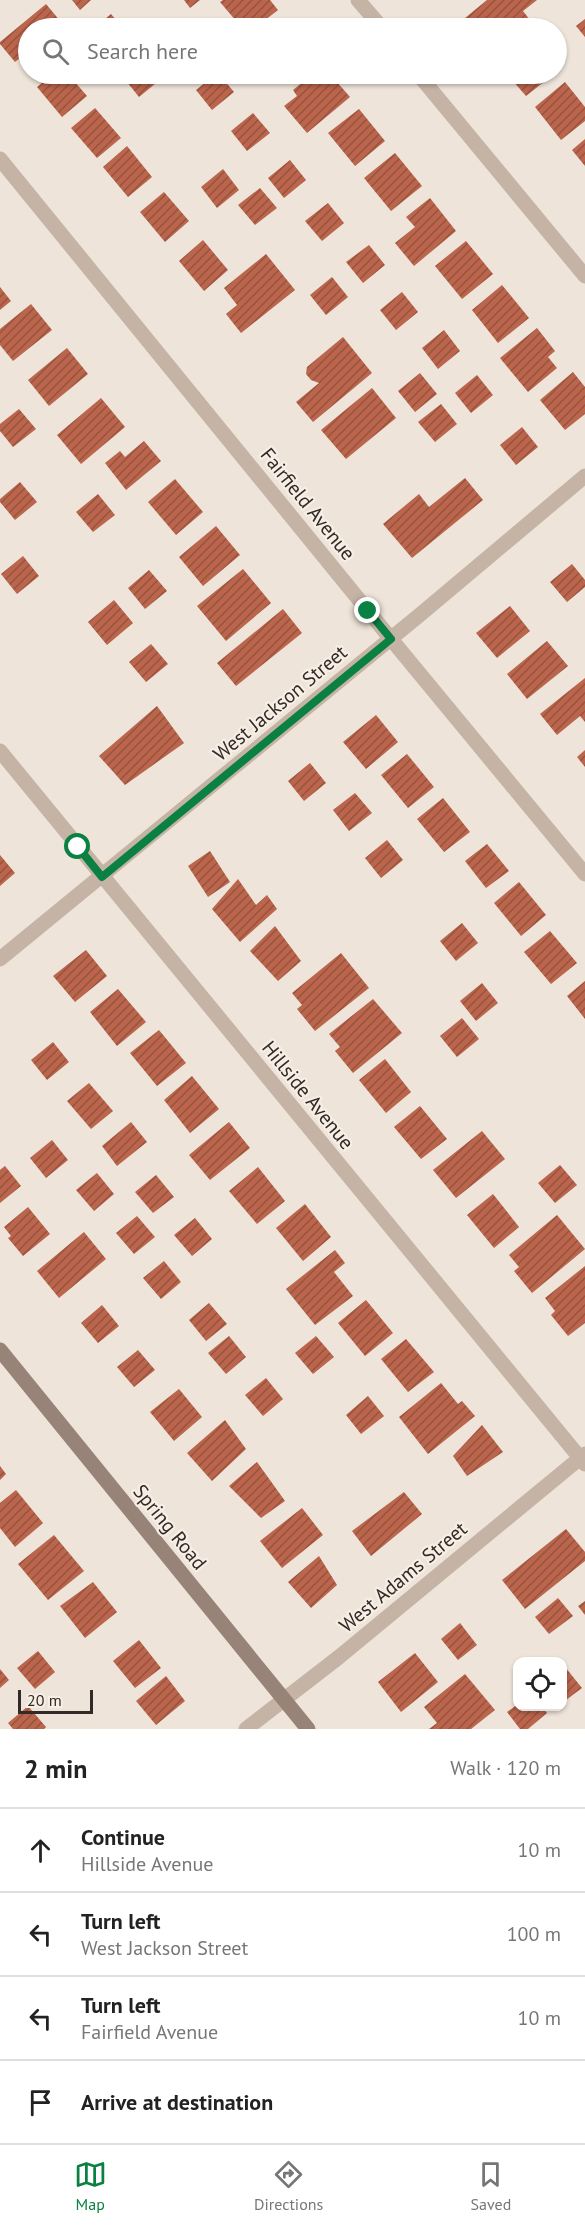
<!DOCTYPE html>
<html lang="en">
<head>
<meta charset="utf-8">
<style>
  body { margin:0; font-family:"PT Sans",sans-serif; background:#f6f6f6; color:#222 }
  .controls { position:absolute; right:18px; bottom:18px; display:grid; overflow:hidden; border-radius:12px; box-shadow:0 2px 4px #0004 }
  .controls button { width:54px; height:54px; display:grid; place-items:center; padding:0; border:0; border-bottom:2px solid #e0e0e0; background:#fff; color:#222; font:30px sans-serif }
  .scale { position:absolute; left:18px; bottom:15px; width:75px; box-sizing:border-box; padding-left:6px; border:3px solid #322a26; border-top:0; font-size:16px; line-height:21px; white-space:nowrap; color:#322a26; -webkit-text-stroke:4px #f7eee5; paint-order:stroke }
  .stop { position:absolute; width:18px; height:18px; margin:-14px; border:4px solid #0b8043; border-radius:50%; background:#fff }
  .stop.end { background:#0b8043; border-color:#fff; box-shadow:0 2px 6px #0008 }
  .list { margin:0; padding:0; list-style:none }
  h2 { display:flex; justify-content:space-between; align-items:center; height:78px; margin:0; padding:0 24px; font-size:26px }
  h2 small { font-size:20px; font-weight:400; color:#767676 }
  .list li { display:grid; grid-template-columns:39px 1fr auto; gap:18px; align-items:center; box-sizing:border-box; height:84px; padding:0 24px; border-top:2px solid #e0e0e0 }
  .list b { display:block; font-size:22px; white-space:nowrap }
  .list p { margin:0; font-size:20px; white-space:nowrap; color:#767676 }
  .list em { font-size:20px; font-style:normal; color:#767676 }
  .icon { flex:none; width:33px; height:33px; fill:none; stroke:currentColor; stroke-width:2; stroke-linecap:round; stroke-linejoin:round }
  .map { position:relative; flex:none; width:585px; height:1729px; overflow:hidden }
  .search { position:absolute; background:#fff; box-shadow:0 2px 4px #0004; left:18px; right:18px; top:18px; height:66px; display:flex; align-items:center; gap:15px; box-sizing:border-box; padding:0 21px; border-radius:33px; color:#767676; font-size:22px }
  .sheet { height:414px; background:#fff }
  nav { display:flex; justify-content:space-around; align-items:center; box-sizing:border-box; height:84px; border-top:2px solid #e0e0e0; background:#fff; font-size:16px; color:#767676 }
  nav a { display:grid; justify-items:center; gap:3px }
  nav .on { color:#0b8043 }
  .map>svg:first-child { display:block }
  .building { fill:url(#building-hatch) }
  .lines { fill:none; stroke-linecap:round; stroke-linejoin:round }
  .street { stroke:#c5b4a6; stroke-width:15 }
  .secondary { stroke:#988378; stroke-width:15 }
  .route { stroke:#0b8043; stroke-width:8 }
  .labels { text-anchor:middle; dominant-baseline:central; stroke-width:4.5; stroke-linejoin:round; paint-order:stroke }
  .street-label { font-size:20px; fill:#322a26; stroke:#f7eee5 }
</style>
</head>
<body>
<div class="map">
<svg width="585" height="1729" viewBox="0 0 585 1729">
  <defs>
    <pattern id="building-hatch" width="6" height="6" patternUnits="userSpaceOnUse" patternTransform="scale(1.5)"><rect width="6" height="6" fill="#ba654c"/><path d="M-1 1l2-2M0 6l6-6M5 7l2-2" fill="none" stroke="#98533f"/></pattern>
  </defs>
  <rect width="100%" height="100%" fill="#eee4d9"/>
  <path class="building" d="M72,0H91L80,10Z
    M184,0H200L190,8Z
    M223,0H270L278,10L255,28H242L220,2Z
    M487,0H537L523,11L530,20L519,28H474L465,18Z
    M46,4L66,28H28V59L25,54L15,62L0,44V42Z
    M111,14L123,28H94Z
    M585,19V37L576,26Z
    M287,21L293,28H278Z
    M53,74H68L87,96L62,117L37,87Z
    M127,74H157L161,79L139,97L123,77Z
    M216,74H219L234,92L212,110L196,90Z
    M312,74H330L350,97L307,133L284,106L297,96L293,90Z
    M507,74H554L526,96Z
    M565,82L585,107V121L561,140L535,107Z
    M95,108L121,138L97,158L71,128Z
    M359,109L385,141L355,166L328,133Z
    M253,113L270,133L247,151L231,131Z
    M585,139V166L572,150Z
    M127,146L152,177L128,197L103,167Z
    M395,153L422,186L391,211L364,178Z
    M290,160L306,180L284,198L268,178Z
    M223,169L239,190L217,208L201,187Z
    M260,188L277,208L255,225L238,205Z
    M164,192L189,221L165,242L140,212Z
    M430,198L456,231L414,266L395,243L415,227L406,217Z
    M328,203L344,223L322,241L305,221Z
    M203,240L228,270L204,291L179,261Z
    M466,241L493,274L462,299L435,266Z
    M369,245L385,265L363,283L346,262Z
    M266,254L295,290L241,333L226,314L237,305L224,288Z
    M332,277L348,297L326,315L310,295Z
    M502,285L529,318L498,343L472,310Z
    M0,287L11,301L0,310Z
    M402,292L418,312L396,330L380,310Z
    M31,304L52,330L13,361L0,345V329Z
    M537,328L555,351L548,357L557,368L528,392L500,358Z
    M444,330L460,351L438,369L422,348Z
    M343,337L372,373L313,422L296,402L319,383L311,380L306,374L307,367Z
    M67,348L88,374L49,406L28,380Z
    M573,372L585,387V414L565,430L540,400Z
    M420,373L437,394L415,412L398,391Z
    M477,375L493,395L471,413L455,393Z
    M372,388L396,418L346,459L321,430Z
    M101,398L125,427L81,464L57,435Z
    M441,404L457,424L435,442L418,422Z
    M19,409L36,429L13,447L0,431V424Z
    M522,427L538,447L516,465L500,445Z
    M144,441L161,461L126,490L105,463L120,451L125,457Z
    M465,478L483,500L412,558L383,524L419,494L429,507Z
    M175,479L203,512L176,535L148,502Z
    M20,482L37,502L15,520L0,502V499Z
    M98,494L115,515L93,532L76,512Z
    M216,526L240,555L203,586L179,557Z
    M23,556L39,576L17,594L1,574Z
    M572,564L585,580V587L567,602L550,582Z
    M243,569L271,603L226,641L197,606Z
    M149,570L167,591L145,609L128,588Z
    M114,600L133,623L107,645L88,622Z
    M510,606L530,631L497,658L476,633Z
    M283,609L302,633L236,686L217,663Z
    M547,641L568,666L527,699L507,674Z
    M151,644L168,664L146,682L129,662Z
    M585,678V722L580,716L557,735L540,714Z
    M157,706L184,743L125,785L99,756Z
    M376,715L398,742L366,769L343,742Z
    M585,750V767L577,757Z
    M407,754L434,787L408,808L381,775Z
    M310,763L326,783L304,801L288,781Z
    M355,793L372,813L349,831L333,810Z
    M443,798L470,832L444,852L417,819Z
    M387,840L403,860L381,878L365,858Z
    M487,844L509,871L486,888L465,861Z
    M210,851L230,882L208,897L188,866Z
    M0,855L15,873L0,886Z
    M238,879L256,905L267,895L277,909L240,942L212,909Z
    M519,882L546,915L521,936L494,903Z
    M462,923L478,943L456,961L440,941Z
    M275,926L301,961L278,981L250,951Z
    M550,931L577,963L551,984L524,952Z
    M86,950L107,976L75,1002L53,976Z
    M341,953L369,988L315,1031L297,1009L302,1005L292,993Z
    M585,981V1019L567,996Z
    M482,983L498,1003L476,1021L460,1001Z
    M118,989L146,1022L117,1046L90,1012Z
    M373,999L402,1033L353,1073L335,1051L340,1047L329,1034Z
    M462,1018L479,1039L457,1057L440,1036Z
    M159,1030L186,1063L157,1086L130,1053Z
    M53,1042L69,1062L47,1080L31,1060Z
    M385,1059L411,1092L386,1113L359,1080Z
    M192,1076L219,1109L190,1133L164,1100Z
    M89,1083L113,1111L91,1129L67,1101Z
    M420,1106L447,1139L421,1159L394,1127Z
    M131,1122L147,1142L117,1166L102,1146Z
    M229,1122L250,1148L210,1180L189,1155Z
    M482,1131L505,1159L456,1198L433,1170Z
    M52,1140L68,1160L46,1178L30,1158Z
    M560,1165L577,1185L555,1203L538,1183Z
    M5,1166L21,1186L0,1203V1170Z
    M258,1167L285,1201L257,1224L229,1191Z
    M97,1173L114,1194L94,1211L76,1190Z
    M156,1175L174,1197L153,1213L135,1192Z
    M493,1194L519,1227L494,1248L467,1215Z
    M305,1204L331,1237L303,1261L276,1228Z
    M28,1207L50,1234L23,1256L8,1238L11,1236L4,1227Z
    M557,1215L585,1249L532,1293L514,1271L519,1267L509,1255Z
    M137,1216L155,1237L134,1254L116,1233Z
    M195,1218L212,1239L192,1256L174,1235Z
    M84,1232L106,1259L59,1298L37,1271Z
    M335,1250L345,1263L334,1272L353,1296L315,1325L286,1289Z
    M164,1261L181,1282L161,1299L143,1278Z
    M585,1266V1323L568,1336L551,1315L555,1311L545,1298Z
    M366,1300L393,1333L365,1356L338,1323Z
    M209,1303L227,1324L206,1341L189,1320Z
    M102,1305L119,1326L98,1343L81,1323Z
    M229,1336L246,1357L226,1374L208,1353Z
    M316,1336L334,1357L313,1374L295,1353Z
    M406,1339L434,1372L408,1392L381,1359Z
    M138,1350L155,1370L134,1387L117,1367Z
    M266,1378L283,1399L263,1416L245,1395Z
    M441,1383L458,1404L462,1401L475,1416L428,1454L399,1417Z
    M179,1389L202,1417L174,1441L150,1412Z
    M368,1396L384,1416L361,1434L346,1415Z
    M225,1420L246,1449L212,1481L187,1453Z
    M482,1425L503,1452L467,1476L453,1456Z
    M257,1462L285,1501L261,1518L229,1486Z
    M0,1466L6,1474L0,1480Z
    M16,1490L43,1523L15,1547L0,1528V1503Z
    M404,1492L422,1514L371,1556L352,1531Z
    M302,1508L323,1535L282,1568L260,1541Z
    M566,1529L585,1552V1561L525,1609L502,1580Z
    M54,1535L84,1571L48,1600L18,1564Z
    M319,1556L337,1585L311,1608L288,1582Z
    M93,1582L117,1612L85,1638L60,1606Z
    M558,1598L573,1616L549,1634L535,1617Z
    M585,1601V1615L578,1606Z
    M460,1623L477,1645L458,1660L441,1639Z
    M139,1640L161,1668L135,1688L113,1661Z
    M38,1651L55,1672L35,1689L17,1668Z
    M415,1653L438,1682L401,1712L378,1682Z
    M565,1667L582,1688L562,1703V1668Z
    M0,1669L9,1680L0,1688Z
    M465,1674L495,1710L471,1729H429L437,1723L424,1707Z
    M166,1676L185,1701L156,1725L136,1701Z
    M518,1704V1706H542L547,1713L528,1729H520L507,1712Z
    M28,1706L46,1727L44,1729H13L8,1723Z"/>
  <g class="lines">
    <path class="street" d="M358,0L382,28
      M418,74L585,276
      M0,159L391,639L585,874
      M0,751L585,1464
      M0,959L422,613L585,476
      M246,1729L339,1657L585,1454"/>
    <path class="secondary" d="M0,1350L308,1729"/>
  </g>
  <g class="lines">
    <path class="route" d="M78,847L102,877L391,639L368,611"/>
  </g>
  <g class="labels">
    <g class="street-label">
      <text transform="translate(308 504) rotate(51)">Fairfield Avenue</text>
      <text transform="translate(280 703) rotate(-40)">West Jackson Street</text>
      <text transform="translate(308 1095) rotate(51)">Hillside Avenue</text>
      <text transform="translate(170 1527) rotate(51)">Spring Road</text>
      <text transform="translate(403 1577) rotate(-40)">West Adams Street</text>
    </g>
  </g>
</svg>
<div class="controls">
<button><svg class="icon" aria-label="locate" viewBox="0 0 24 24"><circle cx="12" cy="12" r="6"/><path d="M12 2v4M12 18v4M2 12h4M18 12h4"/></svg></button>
</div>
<div class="scale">20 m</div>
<div class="stop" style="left:78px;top:847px"></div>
<div class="stop end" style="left:368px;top:611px"></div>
<div class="search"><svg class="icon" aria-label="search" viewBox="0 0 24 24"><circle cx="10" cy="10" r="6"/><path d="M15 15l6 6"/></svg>Search here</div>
</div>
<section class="sheet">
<h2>2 min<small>Walk · 120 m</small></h2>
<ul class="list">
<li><svg class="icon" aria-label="ahead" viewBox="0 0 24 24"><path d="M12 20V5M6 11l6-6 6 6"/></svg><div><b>Continue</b><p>Hillside Avenue</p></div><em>10 m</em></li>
<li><svg class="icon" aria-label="left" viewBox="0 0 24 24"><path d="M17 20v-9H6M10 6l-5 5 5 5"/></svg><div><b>Turn left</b><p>West Jackson Street</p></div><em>100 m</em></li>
<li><svg class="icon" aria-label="left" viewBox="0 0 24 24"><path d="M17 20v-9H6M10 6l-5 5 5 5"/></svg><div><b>Turn left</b><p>Fairfield Avenue</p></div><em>10 m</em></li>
<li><svg class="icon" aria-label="arrive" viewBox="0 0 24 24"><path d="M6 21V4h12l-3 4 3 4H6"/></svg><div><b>Arrive at destination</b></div></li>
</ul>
</section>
<nav>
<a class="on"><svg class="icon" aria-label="map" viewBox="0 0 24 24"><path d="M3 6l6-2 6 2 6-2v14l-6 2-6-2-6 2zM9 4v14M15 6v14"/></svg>Map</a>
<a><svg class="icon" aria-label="directions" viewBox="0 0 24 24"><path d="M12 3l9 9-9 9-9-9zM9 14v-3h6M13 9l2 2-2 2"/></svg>Directions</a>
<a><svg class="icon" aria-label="saved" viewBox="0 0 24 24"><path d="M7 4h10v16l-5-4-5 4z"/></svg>Saved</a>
</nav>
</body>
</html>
